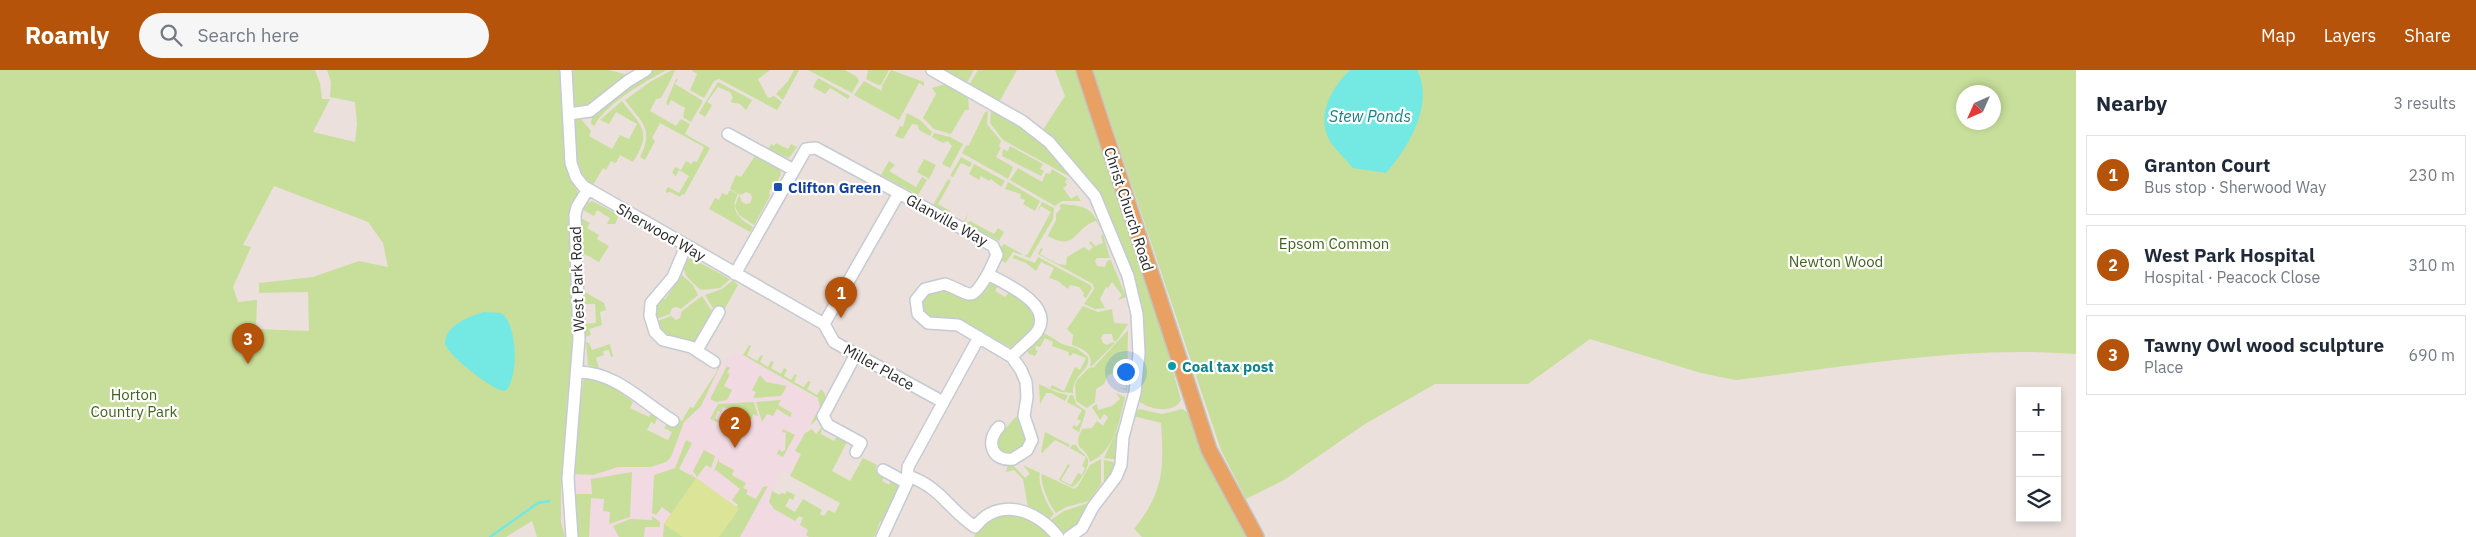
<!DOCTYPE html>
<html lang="en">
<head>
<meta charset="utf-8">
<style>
  body { margin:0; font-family:"IBM Plex Sans",sans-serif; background:#f6f6f7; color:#1f2937 }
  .controls { position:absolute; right:15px; bottom:15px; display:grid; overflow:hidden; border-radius:0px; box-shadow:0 2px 8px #0003 }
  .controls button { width:45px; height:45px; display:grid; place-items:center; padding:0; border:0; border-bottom:1px solid #e0e1e3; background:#fff; color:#1f2937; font:25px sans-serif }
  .compass { position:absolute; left:1956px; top:15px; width:45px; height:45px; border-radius:50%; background:#fff; box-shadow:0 2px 8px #0003; rotate:225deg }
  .you { position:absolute; left:1125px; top:301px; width:18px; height:18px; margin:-12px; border:4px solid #fff; border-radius:50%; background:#1a73e8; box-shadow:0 0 0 8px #1a73e833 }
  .badge { display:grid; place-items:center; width:32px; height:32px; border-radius:50%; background:#b45309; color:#fff; font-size:16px; font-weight:700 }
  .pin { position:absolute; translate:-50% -41px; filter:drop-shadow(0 1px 2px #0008) }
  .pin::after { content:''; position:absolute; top:26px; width:18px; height:15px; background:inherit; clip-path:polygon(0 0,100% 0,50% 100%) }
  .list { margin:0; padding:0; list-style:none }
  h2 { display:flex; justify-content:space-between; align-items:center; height:65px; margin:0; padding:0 20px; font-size:21px }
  h2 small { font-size:16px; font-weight:400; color:#747a83 }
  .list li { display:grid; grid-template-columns:32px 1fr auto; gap:15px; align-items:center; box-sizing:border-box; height:80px; margin:0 10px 10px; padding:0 10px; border:1px solid #e0e1e3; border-radius:0px }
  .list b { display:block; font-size:19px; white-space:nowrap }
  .list p { margin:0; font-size:16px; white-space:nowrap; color:#747a83 }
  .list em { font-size:16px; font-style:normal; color:#747a83 }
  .icon { flex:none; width:28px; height:28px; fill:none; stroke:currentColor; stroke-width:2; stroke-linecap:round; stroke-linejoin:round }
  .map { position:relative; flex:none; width:2076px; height:467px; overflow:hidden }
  header { display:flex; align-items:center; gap:30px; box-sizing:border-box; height:70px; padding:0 25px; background:#b45309; color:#fff }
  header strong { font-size:24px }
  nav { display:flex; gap:28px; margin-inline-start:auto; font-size:18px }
  .search { width:350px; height:45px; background:#f6f6f7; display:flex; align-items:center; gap:12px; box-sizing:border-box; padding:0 18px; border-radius:28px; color:#747a83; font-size:19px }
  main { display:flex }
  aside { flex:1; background:#fff }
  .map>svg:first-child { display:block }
  .medical { fill:#f1dae2 }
  .green { fill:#c7df9b; fill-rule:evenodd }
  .pitch { fill:#dce597 }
  .water { fill:#74e8e3 }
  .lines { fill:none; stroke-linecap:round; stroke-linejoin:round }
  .stream { stroke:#74e8e3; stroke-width:2.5 }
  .minor-casing { stroke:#c4cbd2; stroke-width:14 }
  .major-casing { stroke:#c3c3c3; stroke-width:18 }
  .minor { stroke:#fff; stroke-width:11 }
  .major { stroke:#e9a063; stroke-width:15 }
  .transit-dot { fill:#1a4fb4; stroke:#fff; stroke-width:2 }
  .culture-dot { fill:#0f9aa8; stroke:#fff; stroke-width:2 }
  .labels { text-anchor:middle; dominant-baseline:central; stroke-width:4.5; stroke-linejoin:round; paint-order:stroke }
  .transit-label { font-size:15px; font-weight:bold; fill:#164399; stroke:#fff; text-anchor:start }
  .street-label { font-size:15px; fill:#292929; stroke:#fff }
  .park-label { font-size:15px; fill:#41621e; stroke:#fff }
  .culture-label { font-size:15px; font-weight:bold; fill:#0d838f; stroke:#fff; text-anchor:start }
  .water-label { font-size:16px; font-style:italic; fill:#148285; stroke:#fff }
</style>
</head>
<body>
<header>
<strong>Roamly</strong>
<div class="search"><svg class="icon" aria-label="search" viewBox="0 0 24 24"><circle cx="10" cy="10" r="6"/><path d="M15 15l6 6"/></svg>Search here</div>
<nav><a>Map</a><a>Layers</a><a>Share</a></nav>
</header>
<main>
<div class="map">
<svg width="2076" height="467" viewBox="0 0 2076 467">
  <rect width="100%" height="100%" fill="#ebe0dc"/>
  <path class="medical" d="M736,283L743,285L820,331L819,339L795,380L801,384L791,404L783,400L769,429L772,437L809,460L806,465L809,467H565L561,452L562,399L574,404L593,405L618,397H651L664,394L671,387L684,352L699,332L723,291Z"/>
  <path class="green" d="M0,0H315L320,13L322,29H330L313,62L355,72L357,54L355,32L330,27L331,12L327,0H564L567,96L579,125L570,146L569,155L575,241L572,324L568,327L566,339L570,344L561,417V452L565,467H537L532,451L506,467H0ZM274,116L368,152L383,173L388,197L359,191L313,207L259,213V223L308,222L309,261L256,259L257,230L238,232L233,217L251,177L243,175Z
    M572,0H609L628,5L587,37L575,38Z
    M651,0H667C644,12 607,33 594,56L591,54L592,45Z
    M672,0H675C673,6 664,23 661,28L656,29L650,41L676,56L681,49L690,54L685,64L710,78L684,125L682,124L680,127L670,122L666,123V120L668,117L679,123L689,106L679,100L676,106L672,103L675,97L681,100L686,91L691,94L694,91L697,92L704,77L660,53L652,68L655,71L645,90L640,87C655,58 640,51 625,30L650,12Z
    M691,0H770L758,9L768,28L774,26L782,32L777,40L719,9L714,11L704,28L690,20L697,4Z
    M794,0H799L783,30L776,24L788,11Z
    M808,0H845L857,7L859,11L852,23Z
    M868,0H889L881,15H878L866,9Z
    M891,0L924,12V16L919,13L899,50L854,25L864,11L882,21V16Z
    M936,0H974L965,16Z
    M978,0H1017L998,34L968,17Z
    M1055,0H1078L1141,184L1181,330C1174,344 1149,340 1139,331L1141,266L1144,262L1138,232L1113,159L1042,61L1065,26Z
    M1093,0H2076V284C1963,275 1847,297 1735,310L1701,303L1590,269L1528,314H1435L1365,354L1284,410L1246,429L1221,380ZM1964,22H1994V52H1964Z
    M818,8L850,26L848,29L830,18L825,24L813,17Z
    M676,9H678L675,14L703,31L691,52L683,47L685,38L671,30L668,36L666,33Z
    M718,12L752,30L746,40L740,34L730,32L733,28L730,22L718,17L707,32L712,35L705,47L699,43Z
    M945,14L968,27L969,40H965L951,64L934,59L923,48L936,24L932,18Z
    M622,31C641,56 653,61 633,92L620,85L616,93L611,91L606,100L603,98L593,115C572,101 576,70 575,48L581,49L591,61L589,66L612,79L620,65L629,69L637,54L616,42L609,54L600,50Z
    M991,39L1025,56L1074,105L1070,107L1003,70L990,53Z
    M988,41L987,54L1001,71L999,76L1001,78L996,87L1013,97L1008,109L962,83L966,76L969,75L985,42Z
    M907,43L920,50L932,62L930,66L919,60L918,55L912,54L903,69L895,66L900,56L903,57Z
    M934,63L950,67L963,74L950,98L942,94L952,76L948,71L943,73L932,67Z
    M776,73L788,79L791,74L797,77L789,88L765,79L766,77L769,78L771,74L774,76Z
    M1010,76L1043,94L1040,99L1044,101L1041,106L1002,86L1003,79L1008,81Z
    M755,86L769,91L768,93L780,100L781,104L776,114L773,115L769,122L770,126L754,155L739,145L735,136L739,125L742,132L746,134L750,133L752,128L751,124L746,122L741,125L730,119L736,105L741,107Z
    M961,87L972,93L970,97L961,93L953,107L950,106L948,109L951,111L938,134L950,141L949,144L933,135Z
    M924,89L936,95L929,109L917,102Z
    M889,91L895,95L889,101L916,117L922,107L927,110L918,125L881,105Z
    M974,94L1005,111L1001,117L991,109L989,111L981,106L979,110L969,104Z
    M1018,98L1042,112L1046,103L1050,104L1052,99L1068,109L1065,111L1067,115L1063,118L1071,129L1077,125L1081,131H1062L1055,136L1010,110Z
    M1008,112L1040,131L1035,141L1023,134L1025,130L1020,128L1021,124L1005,119Z
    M730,120L738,124C729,139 739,149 753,157L750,162L709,139L715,128L719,130L722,123L727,125Z
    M592,131L619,145L615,154H607L610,148L597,140L594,146L583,140L588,133Z
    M1042,132L1054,138L1053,149L1030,188L1024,186L1028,184L1051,142L1041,136L1037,142Z
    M1061,134C1083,136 1092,136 1101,159L1096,151C1073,158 1077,182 1048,166L1045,171L1056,150V144L1061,138L1059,136Z
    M968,144L965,152L967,153L970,151L994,164L998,158L1004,162L999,171L963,152Z
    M581,148L590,153L587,158L599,165L597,169L609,176L599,192L581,182Z
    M1103,164L1110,188H1097L1095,191L1097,196L1105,197L1107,191L1111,190L1126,227L1118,230L1122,225L1112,212L1108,218L1106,217L1100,229L1105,238L1095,239L1084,234L1094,219L1093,214L1038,184L1041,178L1043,179L1040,184L1058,194L1066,195L1067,187L1084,177L1089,181L1093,177L1089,173L1091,171L1095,176L1103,173L1101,166Z
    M1004,174L1022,184V185L1013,182L1006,193L999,189V179Z
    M1014,185L1035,193L1038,187L1090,215L1092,218L1086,228L1083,226L1084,223L1079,217L1070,215L1068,219L1058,211L1049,208L1054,198L1041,192L1036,201L1026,193L1013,188Z
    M685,188L687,190L691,188L730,209L720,218L701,220C689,209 680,204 685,188Z
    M682,205L693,215L698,225L681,239L677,237L672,238L670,244L654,250L652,241L659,229H665Z
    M733,210L738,215L723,242L714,240L705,225L722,219Z
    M988,211L999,214L995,221L1005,227L1010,221C1045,247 1044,251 1012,278L990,267L932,251L920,238L923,224L943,218L963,227Z
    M583,221L604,233L606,240L600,242L602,255L589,259L591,265L585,267V254L596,253L595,234H584Z
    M702,226L714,244L695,272L672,267H664L655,252L671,246L676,250L680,248L682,241Z
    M1083,236L1098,242L1112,239L1114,253L1128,254L1116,272L1113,270L1112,264H1103L1101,268L1103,273L1107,275L1112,272L1115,273L1092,296H1090C1094,284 1082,278 1072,275L1073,265L1067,259Z
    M1128,260L1127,321L1119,317L1126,319L1127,298L1108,305L1104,314L1096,319L1095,332L1087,338L1076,331L1075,315L1077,310L1089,298L1094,297Z
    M1041,261L1062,274L1076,278L1088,287C1091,302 1073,302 1073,323L1061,322L1050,318L1052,315L1064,321L1075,297L1080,300L1086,288L1073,283L1071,286L1068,285L1069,282L1052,276L1053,272L1045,268L1040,277L1036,276L1035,279L1038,281L1035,286L1029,284L1026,279Z
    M586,272L589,273L592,280L610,274L613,287H611L609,280L603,281L604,285L596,288L599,298L588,295Z
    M749,275L751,276L747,285L757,291L761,285L763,286L760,292L768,297L771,291L774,292L771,298L781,304L784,298L787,300L784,306L791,310L795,304L797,305L794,312L804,317L808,311L811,312L807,319L817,325L821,319C833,329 820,349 810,355L820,337L818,328L743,285Z
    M720,291L722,292L701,336L684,352L671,387L666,392L651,397H618L593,405L574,404L577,343L580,338L583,311L588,305C606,313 617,319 633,332L630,338L649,347L652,341L657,348L655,354L651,352L647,360L668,370L672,362L664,358L667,354H674L679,349L682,351L690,337L693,338L716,303L718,297L715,296Z
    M727,296L730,298L727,303L730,304L724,316L732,320L727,330L716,332L710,329Z
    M760,305L766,312L787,316L781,326L753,328L756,322L752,320Z
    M1039,314L1056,322L1068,325L1065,331L1051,323H1046L1040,334Z
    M1116,323L1125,327C1120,350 1114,382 1090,392C1087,375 1071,382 1082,359L1092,358L1097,351L1103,356L1108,347L1104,344L1100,350L1092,337L1097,334L1098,340L1112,336L1120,329Z
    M1070,325H1073L1076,334L1086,341L1079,362L1072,358L1074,355L1077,357L1081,351L1077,349L1082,340L1067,332Z
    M781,330L778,335L792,343L790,347L777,339L773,346L767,344L762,352L756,332Z
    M754,332L758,346L753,344L752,349L723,337L721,342L718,341L715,348L720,351L719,353L710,349L718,334Z
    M1139,339L1162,344L1182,339L1187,342L1209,395L1246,467H1142L1134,459C1164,421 1164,399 1161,353L1133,346Z
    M1018,345H1021L1027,372L1016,384H1000L995,369Z
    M1123,347L1119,390L1104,388Z
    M822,357L821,364L834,371L838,365L848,370L832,401L850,411L863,388L877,395L875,399L885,405L882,411L889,415L892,409L900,413L886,448L880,452L874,467H809L806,465L808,460L800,455L803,448L799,446L795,451L774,439L769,432L772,421L780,425L781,423L785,424L787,421L795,425L793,430L790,428L785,436L795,442L803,429L822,440L820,444L824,446L828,440L835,443L840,433L790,406L801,384L795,381L805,363L812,359L816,364Z
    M783,359L795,365L783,387L777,384L779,379L782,382L785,380L786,363L782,362Z
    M1045,362L1070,375L1069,377L1055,370L1047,378L1049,380L1046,378L1043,383L1041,382Z
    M686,370L692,373L679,399L690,405L693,404L691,408L693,406L736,437L738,435L732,430L740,419L716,400L714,401L719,388V392L734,400L732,405L746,413L743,418L748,420L746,424L756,429L763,417L768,416L740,467H663L664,454L671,444L662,437L656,445L652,443L654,405L675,398Z
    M1072,375H1076C1078,381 1087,384 1088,390C1090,397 1078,415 1072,417L1059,410L1068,394L1070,395L1061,410L1071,415L1078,403L1082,405L1085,398L1082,396L1086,387L1070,378Z
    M704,380L715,386L711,398L706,395L697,407L693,401Z
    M1101,389V414L1089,431L1066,437L1056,443C1050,436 1039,412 1042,404L1074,419L1078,416L1090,395Z
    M1104,390L1117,393L1107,414H1104Z
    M1008,394L1013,395L1025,408L1030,404L1023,395L1040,403C1037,413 1047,436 1054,444L1049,449L1028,438L1023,409L1014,400L1006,402Z
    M632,402L630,447L609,454L610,442L603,441L604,429L591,428L589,467H574L575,424H592L591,409Z
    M1088,433L1079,455L1065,464L1051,450L1064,441Z
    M998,445H1025L1054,467H974L978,458Z
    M652,446L660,452V457H645L644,467H619L613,456L630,449L652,450Z"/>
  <path class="pitch" d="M696,408L739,439L719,467H683L664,454Z"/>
  <path class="water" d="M1350,0H1417C1435,34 1408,78 1386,103L1353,98C1346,90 1338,82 1332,74C1314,49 1331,18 1350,0Z
    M484,242L501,243C518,253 519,310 505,321C493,321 449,286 445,274C445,255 468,247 484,242Z"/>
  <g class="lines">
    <path class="stream" d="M490,467L538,433L549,431"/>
    <defs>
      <path id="minor" d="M566,0L571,93L576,107L583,116L824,254
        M932,0L1022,51L1049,72L1095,126L1128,206L1137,244L1139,283L1135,322L1123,367L1121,395L1116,407L1093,437L1082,458L1069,467
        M569,44L590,41L628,11L646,0
        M728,64L792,99
        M899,123L993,176L997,185L988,204C1005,214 1055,234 1037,262C1030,271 1019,278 1012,287L1021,300L1026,312L1027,327L1024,346L1032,370L1027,380L1013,389C992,392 985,371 999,357
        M686,176L673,207L651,233L650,246L655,262L663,270L691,277L714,292
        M735,204L806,79L816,78L899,123L824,254
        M988,204C970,234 972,224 945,214L925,219L916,230L918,244L928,253L958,255L1012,287
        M824,254L834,272L943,332
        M697,280L719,242
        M578,302C616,302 642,332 673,351
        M856,382L861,373L828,355L823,346L856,284
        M883,400L907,413
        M908,406C941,417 949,440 975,457C999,425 1039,441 1058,467
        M572,467L568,408L579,269L575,145L577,137L588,119
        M882,467L907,413L908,397L979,267"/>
      <path id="major" d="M1084,0L1209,380L1256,467"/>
    </defs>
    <use href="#minor" class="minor-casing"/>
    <use href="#major" class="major-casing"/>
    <use href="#minor" class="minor"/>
    <use href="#major" class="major"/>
  </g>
  <rect class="transit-dot" x="773" y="112" width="10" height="10" rx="2.5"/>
  <circle class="culture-dot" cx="1172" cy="296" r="5"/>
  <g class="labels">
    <g class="transit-label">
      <text x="788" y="117">Clifton Green</text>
    </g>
    <g class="street-label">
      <text transform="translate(1129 139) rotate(72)">Christ Church Road</text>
      <text transform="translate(947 150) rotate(29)">Glanville Way</text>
      <text transform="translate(661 162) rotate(30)">Sherwood Way</text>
      <text transform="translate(577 209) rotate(-92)">West Park Road</text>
      <text transform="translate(879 297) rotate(29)">Miller Place</text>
    </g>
    <g class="park-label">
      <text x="1334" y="173">Epsom Common</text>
      <text x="1836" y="191">Newton Wood</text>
      <text x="134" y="324">Horton<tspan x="134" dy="17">Country Park</tspan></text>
    </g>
    <g class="culture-label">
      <text x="1182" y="296">Coal tax post</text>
    </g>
    <g class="water-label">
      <text x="1370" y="46">Stew Ponds</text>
    </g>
  </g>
</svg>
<div class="controls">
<button>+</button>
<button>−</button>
<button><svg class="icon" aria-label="layers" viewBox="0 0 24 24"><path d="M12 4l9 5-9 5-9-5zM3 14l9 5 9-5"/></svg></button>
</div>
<svg class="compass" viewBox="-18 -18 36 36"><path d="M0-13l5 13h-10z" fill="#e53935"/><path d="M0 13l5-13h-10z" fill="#747a83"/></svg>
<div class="you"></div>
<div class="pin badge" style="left:841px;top:248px">1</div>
<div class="pin badge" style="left:735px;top:378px">2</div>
<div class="pin badge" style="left:248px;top:294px">3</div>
</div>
<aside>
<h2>Nearby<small>3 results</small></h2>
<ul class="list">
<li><span class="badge">1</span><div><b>Granton Court</b><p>Bus stop · Sherwood Way</p></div><em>230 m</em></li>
<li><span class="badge">2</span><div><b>West Park Hospital</b><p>Hospital · Peacock Close</p></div><em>310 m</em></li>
<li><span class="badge">3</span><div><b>Tawny Owl wood sculpture</b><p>Place</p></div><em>690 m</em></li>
</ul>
</aside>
</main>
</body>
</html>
